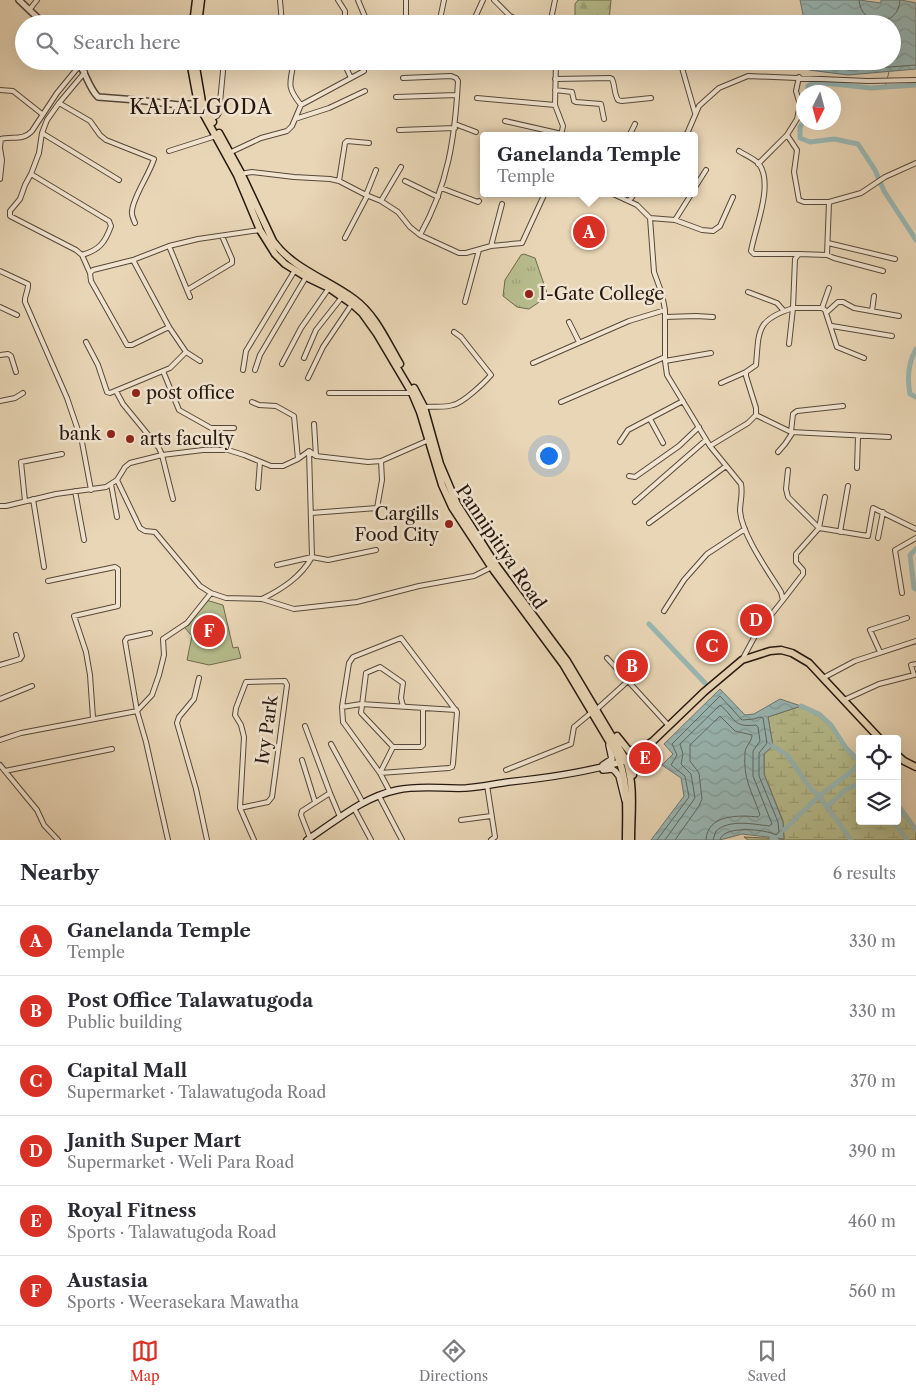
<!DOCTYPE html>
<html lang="en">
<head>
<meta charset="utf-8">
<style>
  body { margin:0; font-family:"Libre Caslon Text",serif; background:#f2f2f3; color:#2b2b33 }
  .controls { position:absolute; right:15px; bottom:15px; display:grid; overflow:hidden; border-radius:5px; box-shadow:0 5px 20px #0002 }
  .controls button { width:45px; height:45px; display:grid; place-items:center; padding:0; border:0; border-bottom:1px solid #e1e1e2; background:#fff; color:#2b2b33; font:25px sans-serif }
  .compass { position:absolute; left:796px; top:85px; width:45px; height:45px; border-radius:50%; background:#fff; box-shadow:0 5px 20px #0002; rotate:186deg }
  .you { position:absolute; left:548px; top:455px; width:18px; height:18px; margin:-12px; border:4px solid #fff; border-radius:50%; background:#1a73e8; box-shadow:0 0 0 8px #1a73e833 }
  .badge { display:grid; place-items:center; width:32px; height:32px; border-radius:50%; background:#d93025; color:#fff; font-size:16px; font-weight:700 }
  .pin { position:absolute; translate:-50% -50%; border:2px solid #fff; box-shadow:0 1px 5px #0006 }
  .popup { position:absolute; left:480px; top:132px; width:218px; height:65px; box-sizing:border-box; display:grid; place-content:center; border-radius:5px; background:#fff; filter:drop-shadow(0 1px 4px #0005); font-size:16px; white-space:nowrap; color:#7c7c81 }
  .popup b { font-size:19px; color:#2b2b33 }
  .popup::after { content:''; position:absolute; left:50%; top:100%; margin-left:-10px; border:10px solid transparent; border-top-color:#fff }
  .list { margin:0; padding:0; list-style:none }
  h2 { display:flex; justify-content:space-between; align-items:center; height:65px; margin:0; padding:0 20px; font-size:21px }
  h2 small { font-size:16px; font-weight:400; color:#7c7c81 }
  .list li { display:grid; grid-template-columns:32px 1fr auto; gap:15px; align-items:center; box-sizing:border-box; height:70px; padding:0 20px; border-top:1px solid #e1e1e2 }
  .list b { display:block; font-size:19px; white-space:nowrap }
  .list p { margin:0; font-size:16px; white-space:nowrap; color:#7c7c81 }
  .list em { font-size:16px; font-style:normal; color:#7c7c81 }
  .icon { flex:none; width:28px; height:28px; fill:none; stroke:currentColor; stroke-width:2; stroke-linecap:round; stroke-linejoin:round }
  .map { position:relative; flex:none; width:916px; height:840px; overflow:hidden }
  .search { position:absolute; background:#fff; box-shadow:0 5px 20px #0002; left:15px; right:15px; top:15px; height:55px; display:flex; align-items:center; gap:12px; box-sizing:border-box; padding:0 18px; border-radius:28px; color:#7c7c81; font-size:19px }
  .sheet { height:485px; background:#fff }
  nav { display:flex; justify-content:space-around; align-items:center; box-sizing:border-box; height:70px; border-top:1px solid #e1e1e2; background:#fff; font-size:14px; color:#7c7c81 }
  nav a { display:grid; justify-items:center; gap:2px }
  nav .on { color:#d93025 }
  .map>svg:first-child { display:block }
  .green { fill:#b7bd8d; stroke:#6e6a4e }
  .forest { fill:url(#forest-firs); stroke:#6e6a4e }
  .wetland { fill:url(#wetland-marsh); stroke:#6e6a4e }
  .park { fill:url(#park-tufts); stroke:#6e6a4e }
  .water { fill:url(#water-waves); stroke:#6b7873 }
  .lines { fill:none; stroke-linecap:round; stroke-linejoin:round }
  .shore { stroke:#5f6862; stroke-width:1 }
  .stream { stroke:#6b7873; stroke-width:1 }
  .canal { stroke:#99b8b5; stroke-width:5 }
  .minor-casing { stroke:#56483a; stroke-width:6 }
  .tertiary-casing { stroke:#56483a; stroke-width:8 }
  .secondary-casing { stroke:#251810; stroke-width:8 }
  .primary-casing { stroke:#251810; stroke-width:9 }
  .minor { stroke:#f1e4d0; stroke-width:4 }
  .tertiary { stroke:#f1e4d0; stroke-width:5 }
  .secondary { stroke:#f1e4d0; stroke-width:5.5 }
  .primary { stroke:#e9d6b6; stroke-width:6 }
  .poi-dot { fill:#8f2418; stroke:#f1e4d0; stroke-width:2 }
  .labels { text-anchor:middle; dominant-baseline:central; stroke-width:5; stroke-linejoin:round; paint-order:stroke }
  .poi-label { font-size:18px; fill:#251810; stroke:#f1e4d0; text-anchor:start }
  .street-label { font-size:18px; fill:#251810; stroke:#f1e4d0 }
  .quarter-label { font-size:20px; letter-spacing:1px; fill:#251810; stroke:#f1e4d0 }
</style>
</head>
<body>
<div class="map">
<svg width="916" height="840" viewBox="0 0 916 840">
  <defs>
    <pattern id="forest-firs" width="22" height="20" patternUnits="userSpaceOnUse" patternTransform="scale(1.25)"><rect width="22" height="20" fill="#b7bd8d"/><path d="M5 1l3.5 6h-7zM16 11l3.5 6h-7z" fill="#9da279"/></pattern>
    <pattern id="wetland-marsh" width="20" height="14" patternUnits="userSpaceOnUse" patternTransform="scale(1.25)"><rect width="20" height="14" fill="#b7bd8d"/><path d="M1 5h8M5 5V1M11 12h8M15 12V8" fill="none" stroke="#9da279"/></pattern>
    <pattern id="park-tufts" width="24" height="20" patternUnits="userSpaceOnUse" patternTransform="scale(1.25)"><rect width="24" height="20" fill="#b7bd8d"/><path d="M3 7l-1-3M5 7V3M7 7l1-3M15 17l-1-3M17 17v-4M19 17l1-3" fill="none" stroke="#9da279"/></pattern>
    <pattern id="water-waves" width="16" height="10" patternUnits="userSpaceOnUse" patternTransform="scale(1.25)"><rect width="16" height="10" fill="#99b8b5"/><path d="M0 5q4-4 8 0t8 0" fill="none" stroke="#849d9b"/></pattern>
  </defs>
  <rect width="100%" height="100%" fill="#e9d6b6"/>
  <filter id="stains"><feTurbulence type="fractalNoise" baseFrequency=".004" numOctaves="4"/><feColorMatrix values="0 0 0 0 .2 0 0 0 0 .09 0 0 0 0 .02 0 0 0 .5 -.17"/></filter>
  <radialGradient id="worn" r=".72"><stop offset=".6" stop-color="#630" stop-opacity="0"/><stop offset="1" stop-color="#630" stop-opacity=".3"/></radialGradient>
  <path class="green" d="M206,600L223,605L233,648L238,647L241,658L209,665L187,660L192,636L184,627L189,625Z"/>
  <path class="forest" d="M578,0H611L609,20L599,24H566L575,16V4Z"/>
  <path class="wetland" d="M801,706L819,714L831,725L846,748L860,762V821H897V804L916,830V840H748L744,837L784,839L783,821L764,774V754L773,746L768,717Z"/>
  <path class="park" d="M524,254L535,258L548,296L529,309L517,307L503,296L505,280L521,255Z"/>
  <path class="water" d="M800,0H859L881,3V0H901L916,3V69L848,75L809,70L808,61H892V24H805Z
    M720,689L745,715L754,714L780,699L801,706L768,717L773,746L764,754V774L783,822L784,839L742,834L720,840H651L684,796L681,778L662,765L673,754L664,744Z"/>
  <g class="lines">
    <path class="shore" d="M859,0C861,28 899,28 900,0
      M813,61L815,65L849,70L916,65
      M831,61L849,64L890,61
      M657,840L689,797L685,776L671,765L677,755L672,744L720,696L742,720L754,719L760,717L763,718L767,743L759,753V776L778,822L779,832L776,835C766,829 722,825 720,840
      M665,840L695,798L691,774L681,764L683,754L680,744L720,705C736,718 732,728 756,725L758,727L760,741L753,751V776L772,824L769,826C753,824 729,819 716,831L713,840
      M675,840L699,806L702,799L699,773L690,761V745L720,716L735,731L752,735C752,742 745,746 745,753C743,780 752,791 760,815L758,817C739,815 707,814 706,840"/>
    <path class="stream" d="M885,87L889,72"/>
    <path class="canal" d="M808,92V86L815,82L871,88L916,85
      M804,121L800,127V138L810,142L834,139L858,144L875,170L884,191L916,240
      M916,349C908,363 907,378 910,394L916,397
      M916,549L910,555L914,588L916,589
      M649,624L705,683
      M773,746L787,755L811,789L819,796L851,840
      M897,804L916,830
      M827,807L845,790L860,783
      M893,821L907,840
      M784,830L819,796L851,772L860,762L846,748L831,725L819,714L801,706
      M772,838L776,840"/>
    <defs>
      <path id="minor" d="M280,0L282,24
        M338,0L345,11V24
        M358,0L368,24
        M494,0L510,16L527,24
        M30,9L37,0
        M198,19H210L214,24
        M406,24V0
        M439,24L444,0
        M472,24L483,0
        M550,24L555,0
        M655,24L665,20L667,24
        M294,61C290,84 286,86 301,105
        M343,61L351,78
        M528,61H536
        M556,61L555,105L563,126L561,136
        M680,61L695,113
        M85,72L59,103L47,120L42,133L39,153L31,174L25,185L20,199L10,211V216L76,250L82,255L90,273
        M403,78L451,76L456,78L458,81C455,138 448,185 420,235
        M555,79L610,78L612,79C615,85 614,94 618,100L622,101L651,98
        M0,90L13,91L42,114
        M555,90L572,92L574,101L576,102L601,104L604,119
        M396,97L457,95
        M477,98L555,105
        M59,103L90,121L100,135L106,140L154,159C149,175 133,197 132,211C131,215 134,220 135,223
        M301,105L364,71
        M211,119L217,116L219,113L223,71
        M295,119L329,108L365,91
        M505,121L562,134
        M455,124L476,132
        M399,130L455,128
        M42,133L119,180
        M787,135L797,150L794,172L799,200L804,202H829L861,193L885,177L916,163
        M629,136L635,124
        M686,136L699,106L719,88L748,76L868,81L916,80
        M0,147L1,139C12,136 23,141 32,131L57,93L80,65
        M0,148L2,160L0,179
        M169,151L216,136
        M739,151C745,155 755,159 759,164C774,184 755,228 751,251L754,254H799
        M229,153L261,138L287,131L292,126L301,105
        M758,164L787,135L797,119L800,105L796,91L799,77
        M31,174L109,221L111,226C105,243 99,250 82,255
        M240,174L252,172L294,177L330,179L339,181L366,195L381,201L398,212L410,227L420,235L459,253H466L491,246L522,243L545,193
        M339,181L345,143L347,141L369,143
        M405,181L438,197
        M441,188L478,202L479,201
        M694,189L706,170
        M611,193L637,205L650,218L654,272L662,294L665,310V361L667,375L710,446L741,484C743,494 740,502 740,511C742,535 768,571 781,592L783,600L756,634L742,660
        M366,195L376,170
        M381,201L401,167
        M629,201L635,193
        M650,218L675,220L702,230L713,231L720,226L733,197
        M675,220L692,193
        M345,238L367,196
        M828,243L895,259
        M169,246L190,297
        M491,246L502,204
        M827,255L829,202
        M133,260L169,327L132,345H127L91,281L90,273L93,270L133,260L169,246L198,239L260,230
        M0,271L28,284C29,290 24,296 25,302L67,398L82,442L91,490
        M187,290L232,263V259L222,236
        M748,292L777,303L784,311
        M465,302L479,250
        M0,307L17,315
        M822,308L829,288
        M872,311L874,296
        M827,312L838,302H843L854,308L899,316
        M665,317L696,316L713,317
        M569,322L579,342
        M832,326L892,336
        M169,327L186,352L200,361
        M86,342L98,365L107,392L110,393L170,368L186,352
        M789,344L793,308H822L825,310L837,347L864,358
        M0,355L8,354L11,356L16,372
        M304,358L316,330L342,297
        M665,361L711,353
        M533,363L629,321L665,310
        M282,364L301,328L329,288
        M243,370L246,351L295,270
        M255,370L260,355L306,277
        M163,371L179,410L211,428H234
        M308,378L323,347L352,304
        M721,383L746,372
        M116,391L123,404L159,448L162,455L173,499
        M329,393H411
        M0,401L15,398L23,393
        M252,402L259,405L276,406L294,416L298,459
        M561,402L665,357
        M424,407C433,406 444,408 453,405C463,403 484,383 491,375L461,337L454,332
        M756,415L791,432L889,437
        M650,419L663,443
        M314,424L316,456
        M791,432L793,414L797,411L843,406
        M620,442L628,430L683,401
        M710,446L748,423L756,415V408L746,376V372L756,365C759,330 756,320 793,308L795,259L799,254L827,255L834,258L883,271
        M778,452L785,444L793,432
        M857,468L858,437
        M788,470L786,489L788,497L819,528L868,536L873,508L916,529
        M629,476L635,477L679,446L699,427
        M117,480L140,528L145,531L155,532L200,586L211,593L226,598L262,599L294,609L357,602L419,586L474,576L492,567
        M111,484L117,517
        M258,488L260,462
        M75,491L84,540
        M33,499L44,567
        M25,501L21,462L62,454
        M635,502L706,440
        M0,506H6L56,494L106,487L117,480L125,467L130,463L162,455L203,450H228L244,455L271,466H283L298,459L309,451L316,456L368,462L381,461L429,440
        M311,513L377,508L382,480L381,461
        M649,523L726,466
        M840,532L848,486
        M878,538L883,512
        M277,565L312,557L328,560L376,550
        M48,581L115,567L118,569V606L74,616L86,652L90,675L93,718
        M902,593L895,550L916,538
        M262,599C282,589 301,577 312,557L309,451
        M783,600L803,574V570L796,562V554L819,528L825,497
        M664,611L684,580L707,554L745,529
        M150,633L127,638L125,641L137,711L146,742L168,840
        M880,652L870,630L907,618
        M607,658L669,726
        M0,665L20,659L22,656L16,635
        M199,678L194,699L179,717L177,723L196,789L207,840
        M823,678L855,661L916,641
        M0,699L32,686
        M844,700L879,684L914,675L911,665L916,664
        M342,707L361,704L456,710
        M597,709L628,681
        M305,726L330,793L340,817
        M0,740L21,733L137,711L152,695L159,675L164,655L163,639L187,623L211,593
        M331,744L363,803
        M393,747L361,713L366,673L380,667L403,683L401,698L403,706
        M393,747H421L423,745V708
        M302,760L315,802
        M0,765L37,810L44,825L58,840
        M506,770L571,744L574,727L592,712
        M5,771L112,749
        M380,773L449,768L452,767L453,764L457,712L401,638L353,657L349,663L342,707L343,722L380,773L390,792
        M380,773L393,747
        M487,785L495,837L491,840
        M379,796L402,840
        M240,808L268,802L272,797L287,685L285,681L246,682L236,708L235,715L241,725L244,737L240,808L254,840
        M354,808L371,840
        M461,820L491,816
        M310,838L301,815L302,811L330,793"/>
      <path id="tertiary" d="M19,0L44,24
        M77,61C86,72 88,87 98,97L137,100L179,105L200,103"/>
      <path id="secondary" d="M603,765L612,759L609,745
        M603,770L612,769L615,771L619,776L625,800
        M307,840C336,821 363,797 397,790C420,785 443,789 466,788C480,787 494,784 508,782C547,778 583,773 621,762"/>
      <path id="primary" d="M193,24L196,0
        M198,24L201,0
        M190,61L198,104L237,175L260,230L275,254L285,264L306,277L329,288L352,304L362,313L377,334L412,393L420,412L442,485L452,507L492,568L563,664L616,753C629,780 626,811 626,840
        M195,61L202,102L213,122
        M219,133L241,173L273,241C293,269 327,279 354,299C375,314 387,342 400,364
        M414,388L424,407L440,464L457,504L496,565L567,661L626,760C635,785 631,814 631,840
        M617,736L629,751L639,748
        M897,755L904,761L916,767
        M623,761L653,741L704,692L742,660L770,651L781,650L792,653L809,663L880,739
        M633,775L635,764L652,745"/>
    </defs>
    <use href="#minor" class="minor-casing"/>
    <use href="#tertiary" class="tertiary-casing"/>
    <use href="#secondary" class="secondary-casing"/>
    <use href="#primary" class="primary-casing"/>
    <use href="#minor" class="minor"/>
    <use href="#tertiary" class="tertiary"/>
    <use href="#secondary" class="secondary"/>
    <use href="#primary" class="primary"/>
  </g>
  <g class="poi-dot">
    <circle cx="529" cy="294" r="5"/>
    <circle cx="136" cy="393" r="5"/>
    <circle cx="111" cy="434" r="5"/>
    <circle cx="130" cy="439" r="5"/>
    <circle cx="449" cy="524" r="5"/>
  </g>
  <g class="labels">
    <g class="poi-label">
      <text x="539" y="294">I-Gate College</text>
      <text x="146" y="393">post office</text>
      <text x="101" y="434" text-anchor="end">bank</text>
      <text x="140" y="439">arts faculty</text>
      <text x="439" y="514" text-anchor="end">Cargills<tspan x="439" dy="21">Food City</tspan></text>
    </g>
    <g class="street-label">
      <text transform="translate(501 547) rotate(56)">Pannipitiya Road</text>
      <text transform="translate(267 730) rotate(-82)">Ivy Park</text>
    </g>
    <g class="quarter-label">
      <text x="201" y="107">KALALGODA</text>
    </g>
  </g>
  <rect width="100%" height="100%" filter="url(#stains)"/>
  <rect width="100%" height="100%" fill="url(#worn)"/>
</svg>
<div class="controls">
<button><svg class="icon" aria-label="locate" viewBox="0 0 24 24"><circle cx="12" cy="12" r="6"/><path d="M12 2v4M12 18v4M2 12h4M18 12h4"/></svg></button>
<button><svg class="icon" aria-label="layers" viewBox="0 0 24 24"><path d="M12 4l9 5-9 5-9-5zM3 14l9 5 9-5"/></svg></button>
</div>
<svg class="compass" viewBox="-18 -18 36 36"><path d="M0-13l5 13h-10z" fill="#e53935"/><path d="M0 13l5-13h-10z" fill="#7c7c81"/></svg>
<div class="you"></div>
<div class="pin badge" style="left:589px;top:232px">A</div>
<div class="popup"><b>Ganelanda Temple</b>Temple</div>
<div class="pin badge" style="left:632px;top:666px">B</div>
<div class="pin badge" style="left:712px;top:646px">C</div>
<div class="pin badge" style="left:756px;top:620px">D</div>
<div class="pin badge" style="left:645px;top:758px">E</div>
<div class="pin badge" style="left:209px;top:631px">F</div>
<div class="search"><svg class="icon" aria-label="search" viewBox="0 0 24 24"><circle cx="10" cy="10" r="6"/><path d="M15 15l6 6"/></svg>Search here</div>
</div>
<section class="sheet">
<h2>Nearby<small>6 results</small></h2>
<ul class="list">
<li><span class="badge">A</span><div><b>Ganelanda Temple</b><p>Temple</p></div><em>330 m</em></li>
<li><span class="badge">B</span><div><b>Post Office Talawatugoda</b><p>Public building</p></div><em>330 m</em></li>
<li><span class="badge">C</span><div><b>Capital Mall</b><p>Supermarket · Talawatugoda Road</p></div><em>370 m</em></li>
<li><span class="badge">D</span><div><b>Janith Super Mart</b><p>Supermarket · Weli Para Road</p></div><em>390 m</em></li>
<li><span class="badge">E</span><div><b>Royal Fitness</b><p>Sports · Talawatugoda Road</p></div><em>460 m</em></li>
<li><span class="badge">F</span><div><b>Austasia</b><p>Sports · Weerasekara Mawatha</p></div><em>560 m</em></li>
</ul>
</section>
<nav>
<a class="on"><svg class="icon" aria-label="map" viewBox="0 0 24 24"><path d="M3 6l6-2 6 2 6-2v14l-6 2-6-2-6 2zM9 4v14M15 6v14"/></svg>Map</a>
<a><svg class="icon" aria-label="directions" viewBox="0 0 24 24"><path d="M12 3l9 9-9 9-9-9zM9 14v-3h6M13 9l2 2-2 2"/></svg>Directions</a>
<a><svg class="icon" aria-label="saved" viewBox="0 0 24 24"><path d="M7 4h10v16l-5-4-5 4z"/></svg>Saved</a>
</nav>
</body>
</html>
